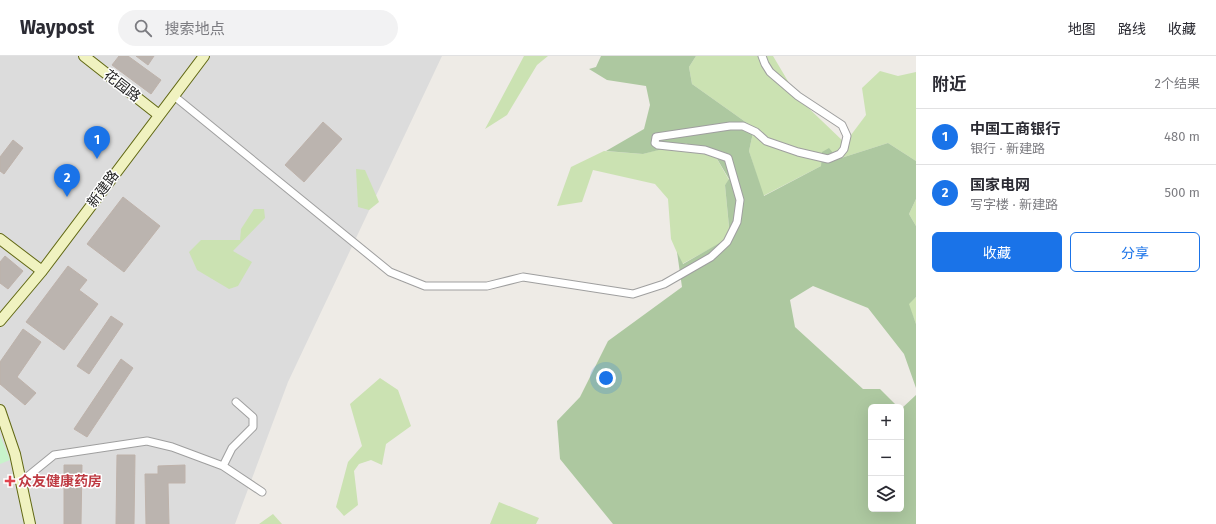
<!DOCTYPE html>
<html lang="zh">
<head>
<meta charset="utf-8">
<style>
  body { margin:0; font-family:"Fira Sans","Noto Sans SC",sans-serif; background:#f2f2f3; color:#2b2b33 }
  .controls { position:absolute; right:12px; bottom:12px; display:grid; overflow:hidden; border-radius:6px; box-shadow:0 4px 16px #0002 }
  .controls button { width:36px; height:36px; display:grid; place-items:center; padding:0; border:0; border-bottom:1px solid #e1e1e2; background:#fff; color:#2b2b33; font:20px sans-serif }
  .you { position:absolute; left:606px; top:322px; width:14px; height:14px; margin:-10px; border:3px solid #fff; border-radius:50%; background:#1a73e8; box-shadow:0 0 0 6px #1a73e833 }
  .badge { display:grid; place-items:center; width:26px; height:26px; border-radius:50%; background:#1a73e8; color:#fff; font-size:13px; font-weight:700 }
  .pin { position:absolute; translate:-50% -33px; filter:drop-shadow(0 1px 2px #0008) }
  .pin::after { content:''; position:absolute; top:21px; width:14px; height:12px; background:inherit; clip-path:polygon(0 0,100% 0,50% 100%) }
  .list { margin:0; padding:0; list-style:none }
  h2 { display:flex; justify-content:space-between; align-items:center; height:52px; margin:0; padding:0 16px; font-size:17px }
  h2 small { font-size:13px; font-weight:400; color:#7c7c81 }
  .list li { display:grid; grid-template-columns:26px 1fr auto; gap:12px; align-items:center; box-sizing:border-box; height:56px; padding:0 16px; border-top:1px solid #e1e1e2 }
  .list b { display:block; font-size:15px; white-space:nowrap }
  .list p { margin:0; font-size:13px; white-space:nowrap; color:#7c7c81 }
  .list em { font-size:13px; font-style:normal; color:#7c7c81 }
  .actions { display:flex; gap:8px; padding:12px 16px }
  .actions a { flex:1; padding:9px 0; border:1px solid #1a73e8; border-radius:6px; text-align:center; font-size:14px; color:#1a73e8 }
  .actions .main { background:#1a73e8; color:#fff }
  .icon { flex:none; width:22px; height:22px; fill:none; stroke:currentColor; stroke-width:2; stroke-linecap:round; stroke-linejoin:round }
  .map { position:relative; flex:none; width:916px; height:468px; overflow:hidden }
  header { display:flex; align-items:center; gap:24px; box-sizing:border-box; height:56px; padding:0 20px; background:#fff; border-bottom:1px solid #e1e1e2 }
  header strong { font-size:19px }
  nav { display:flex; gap:22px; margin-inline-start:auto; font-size:14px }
  .search { width:280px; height:36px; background:#f2f2f3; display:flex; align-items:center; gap:10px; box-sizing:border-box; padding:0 14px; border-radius:22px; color:#7c7c81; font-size:15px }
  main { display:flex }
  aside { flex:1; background:#fff }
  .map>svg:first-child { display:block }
  .residential { fill:#dcdcdc }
  .grass { fill:#cbe2b2 }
  .forest { fill:#adc8a0 }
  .park { fill:#c8f3cb }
  .building { fill:#bbb4af; stroke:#beb2aa }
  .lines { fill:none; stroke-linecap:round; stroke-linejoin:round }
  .street-casing { stroke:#9f9f9f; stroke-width:9 }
  .secondary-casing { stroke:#616813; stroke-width:12 }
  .street { stroke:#fff; stroke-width:7 }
  .secondary { stroke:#f0f2c0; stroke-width:10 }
  .health-dot { fill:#e0444e; stroke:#fff; stroke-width:1.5 }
  .labels { text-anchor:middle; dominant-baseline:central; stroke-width:3; stroke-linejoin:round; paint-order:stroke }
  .street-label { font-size:14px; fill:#1e1e1e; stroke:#fff }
  .health-label { font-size:14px; font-weight:bold; fill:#be3a42; stroke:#fff; text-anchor:start }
</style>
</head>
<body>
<header>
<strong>Waypost</strong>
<div class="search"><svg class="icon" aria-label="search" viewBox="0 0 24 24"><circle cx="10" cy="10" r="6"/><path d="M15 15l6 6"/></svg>搜索地点</div>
<nav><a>地图</a><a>路线</a><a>收藏</a></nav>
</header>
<main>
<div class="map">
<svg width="916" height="468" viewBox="0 0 916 468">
  <rect width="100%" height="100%" fill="#eeebe6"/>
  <path class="residential" d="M0,0H442L288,326L235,468H0Z"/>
  <path class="grass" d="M524,0H548L537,9L507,59L485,73Z
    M696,0H773L798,42L845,87L866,59L862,32L880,15L898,20L916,16V105L888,87L838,103L822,96L821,110L763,140L749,95L754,72L692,28L689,11Z
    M686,86L697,94L713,96L729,124L725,129L730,182L682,208L671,183L668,143L655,128L593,114L582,146L557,150L571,111L604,95L643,98Z
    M356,113L365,114L379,146L369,154L358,151Z
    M916,143V170L909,158Z
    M254,153H264L265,162L233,195L252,206L238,230L229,233L197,214L189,196L201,184H240L241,173Z
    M916,241V268L908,248Z
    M380,322L398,334L411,370L386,388L382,409L371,404L359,408L354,415L358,449L344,460L336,451L348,406L362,390L350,348Z
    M499,446L539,462L536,468H490Z
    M273,458L282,468H259Z"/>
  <path class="forest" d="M601,0H696L689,11L692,28L754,72L749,95L764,140L821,110L822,96L829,92L838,103L888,87L916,105V143L909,158L916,170V241L909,248L916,268V332L904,298L868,252L813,230L790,244L795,271L863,333H880L898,351H871V453H901V353L916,339V468H613L560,403L557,365L580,341L608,285L682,231L677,196L683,208L730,181L725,129L729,123L713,96L697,94L686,87L643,98L606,95L644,73L650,49L646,30L607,24L589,13L596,11Z"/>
  <path class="park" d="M0,379L10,404L0,408Z"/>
  <path class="building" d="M119,0H128L161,24L151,38L112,9Z
    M136,0H154L148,9Z
    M323,66L342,83L304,126L285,109Z
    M13,84L23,92L4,118L0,115V101Z
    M123,141L160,170L124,216L87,188Z
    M5,200L23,215L8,233L0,227V206Z
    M68,210L87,224L79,234L98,248L64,294L26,266Z
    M111,260L123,268L89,318L77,310Z
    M23,273L41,286L17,321L36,337L25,349L0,328V306Z
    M121,303L133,312L87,381L74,373Z
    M117,399H135L134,468H116Z
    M64,409H82L81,468H64Z
    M185,409V427H168L169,468H146L145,418H158V410Z"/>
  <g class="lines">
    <defs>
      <path id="street" d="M174,40L390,216L425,230H487L523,221L633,238L664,228L711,201L727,186L737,166L740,144L728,102L705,94L658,89L655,87L656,81L730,70H743L756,76L766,85L798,96L828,103L840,98L844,93L847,80L842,69L798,40L770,16L765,8L762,0
        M223,410L232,392L253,371V361L236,346
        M22,425L54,399L147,385L172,391L223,410L262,436"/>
      <path id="secondary" d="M84,0L159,59
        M0,183L42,215
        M0,265L42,215L204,0
        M0,354L15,398L30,468"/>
    </defs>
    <use href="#street" class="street-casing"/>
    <use href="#secondary" class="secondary-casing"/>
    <use href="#street" class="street"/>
    <use href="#secondary" class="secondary"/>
  </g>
  <path class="health-dot" d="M8 419h4v4h4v4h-4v4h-4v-4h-4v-4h4z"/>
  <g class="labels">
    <g class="street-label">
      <text transform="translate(122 30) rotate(38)">花园路</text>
      <text transform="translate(103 133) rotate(-53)">新建路</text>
    </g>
    <g class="health-label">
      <text x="18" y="425">众友健康药房</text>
    </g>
  </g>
</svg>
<div class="controls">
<button>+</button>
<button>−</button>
<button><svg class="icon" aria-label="layers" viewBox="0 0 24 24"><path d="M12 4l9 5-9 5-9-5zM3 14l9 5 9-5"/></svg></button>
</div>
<div class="you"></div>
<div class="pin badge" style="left:97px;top:103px">1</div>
<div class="pin badge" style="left:67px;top:141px">2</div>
</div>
<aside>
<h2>附近<small>2个结果</small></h2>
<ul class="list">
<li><span class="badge">1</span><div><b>中国工商银行</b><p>银行 · 新建路</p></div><em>480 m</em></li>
<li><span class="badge">2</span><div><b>国家电网</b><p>写字楼 · 新建路</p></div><em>500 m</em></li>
</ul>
<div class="actions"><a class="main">收藏</a><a>分享</a></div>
</aside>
</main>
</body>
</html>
